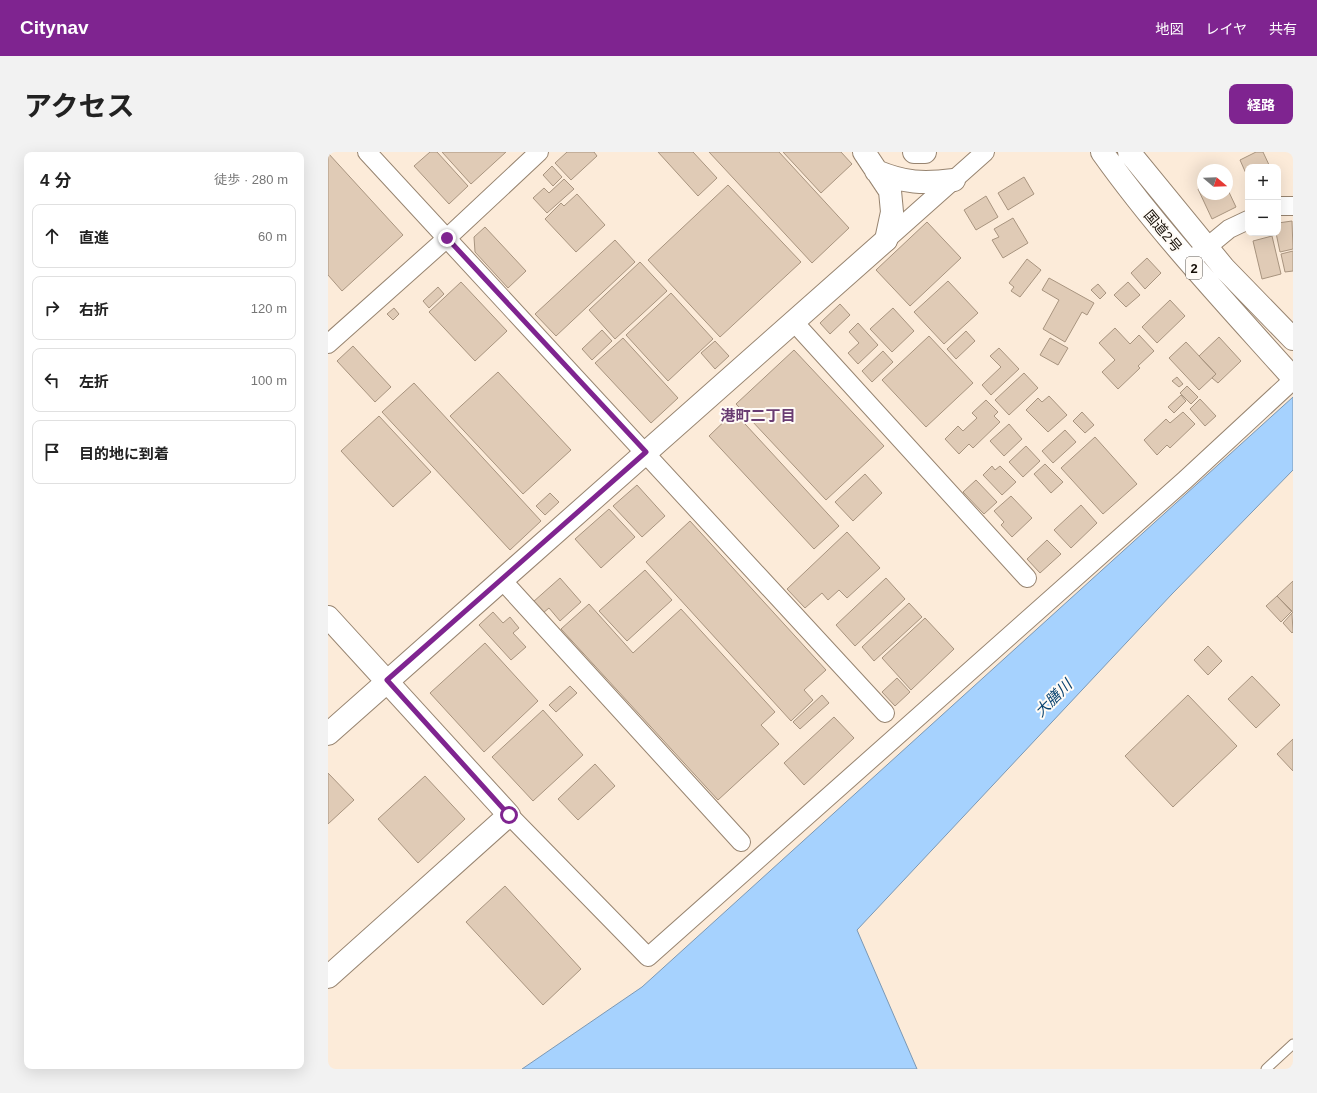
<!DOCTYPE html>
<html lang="ja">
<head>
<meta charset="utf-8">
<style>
  body { margin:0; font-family:Arial,"Noto Sans JP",sans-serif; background:#f2f2f2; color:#222 }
  .controls { position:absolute; right:12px; top:12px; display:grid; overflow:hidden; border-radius:8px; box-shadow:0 4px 16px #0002 }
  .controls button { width:36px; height:36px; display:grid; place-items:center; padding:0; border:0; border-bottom:1px solid #e0e0e0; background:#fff; color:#222; font:20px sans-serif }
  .compass { position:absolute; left:869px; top:12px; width:36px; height:36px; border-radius:50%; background:#fff; box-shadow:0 4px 16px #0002; rotate:109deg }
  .stop { position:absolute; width:12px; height:12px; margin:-9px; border:3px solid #7f2490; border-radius:50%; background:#fff }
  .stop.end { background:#7f2490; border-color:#fff; box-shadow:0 1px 4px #0008 }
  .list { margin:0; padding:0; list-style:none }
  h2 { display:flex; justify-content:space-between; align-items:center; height:52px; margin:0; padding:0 16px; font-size:17px }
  h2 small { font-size:13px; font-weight:400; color:#767676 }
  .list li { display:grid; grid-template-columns:26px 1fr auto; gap:12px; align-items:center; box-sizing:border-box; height:64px; margin:0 8px 8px; padding:0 8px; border:1px solid #e0e0e0; border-radius:8px }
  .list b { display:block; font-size:15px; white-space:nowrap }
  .list em { font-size:13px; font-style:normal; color:#767676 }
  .icon { flex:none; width:22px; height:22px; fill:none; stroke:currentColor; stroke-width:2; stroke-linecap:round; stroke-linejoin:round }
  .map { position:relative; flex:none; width:965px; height:917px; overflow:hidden; border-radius:8px }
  header { display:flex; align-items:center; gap:24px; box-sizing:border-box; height:56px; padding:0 20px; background:#7f2490; color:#fff }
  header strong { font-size:19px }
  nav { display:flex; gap:22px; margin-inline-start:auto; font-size:14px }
  .intro { display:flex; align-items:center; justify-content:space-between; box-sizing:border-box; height:96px; padding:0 24px }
  h1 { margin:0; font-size:28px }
  .button { padding:10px 18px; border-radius:8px; background:#7f2490; color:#fff; font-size:14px; font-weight:700 }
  main { display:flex; gap:24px; padding:0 24px }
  aside { flex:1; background:#fff; border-radius:8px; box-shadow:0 4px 16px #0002 }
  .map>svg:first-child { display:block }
  .water { fill:#a6d2fe; stroke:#7b98b4 }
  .building { fill:#e0cbb6; stroke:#a8947f }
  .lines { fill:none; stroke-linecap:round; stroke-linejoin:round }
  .lane-casing { stroke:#978470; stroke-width:11 }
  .street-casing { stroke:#978470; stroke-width:20 }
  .secondary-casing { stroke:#978470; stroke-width:24 }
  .highway-casing { stroke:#978470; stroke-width:24 }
  .lane { stroke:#fff; stroke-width:9 }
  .street { stroke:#fff; stroke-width:18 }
  .secondary { stroke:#fff; stroke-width:22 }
  .highway { stroke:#fff; stroke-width:22 }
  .route { stroke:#7f2490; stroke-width:5 }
  .labels { text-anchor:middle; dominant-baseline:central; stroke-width:4; stroke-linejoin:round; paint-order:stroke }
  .shield { fill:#fffbf6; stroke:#5c564f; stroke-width:1 }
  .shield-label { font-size:13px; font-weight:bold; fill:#160f07 }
  .street-label { font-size:14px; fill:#160f07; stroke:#fffbf6 }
  .neighbourhood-label { font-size:15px; font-weight:bold; fill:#693c72; stroke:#fffbf6 }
  .water-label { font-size:15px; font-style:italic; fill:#094370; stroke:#fffbf6 }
</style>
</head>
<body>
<header>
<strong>Citynav</strong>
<nav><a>地図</a><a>レイヤ</a><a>共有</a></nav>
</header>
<div class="intro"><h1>アクセス</h1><a class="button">経路</a></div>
<main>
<aside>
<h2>4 分<small>徒歩 · 280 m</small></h2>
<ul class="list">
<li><svg class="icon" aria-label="ahead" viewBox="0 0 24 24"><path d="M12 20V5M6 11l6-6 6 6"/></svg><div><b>直進</b></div><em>60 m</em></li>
<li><svg class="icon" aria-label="right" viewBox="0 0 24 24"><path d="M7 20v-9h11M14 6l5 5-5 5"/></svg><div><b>右折</b></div><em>120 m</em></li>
<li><svg class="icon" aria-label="left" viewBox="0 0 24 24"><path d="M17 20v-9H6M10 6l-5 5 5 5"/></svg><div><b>左折</b></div><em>100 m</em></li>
<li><svg class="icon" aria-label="arrive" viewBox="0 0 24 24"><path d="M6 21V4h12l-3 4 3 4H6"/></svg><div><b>目的地に到着</b></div></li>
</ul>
</aside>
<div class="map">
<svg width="965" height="917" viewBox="0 0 965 917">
  <rect width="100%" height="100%" fill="#fcebd9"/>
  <path class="water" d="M965,245V318L844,442L529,778L589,917H194L314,835Z"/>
  <path class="building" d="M102,0H109L140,34L121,52L86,14Z
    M114,0H178L143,32Z
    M239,0H266L269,4L243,28L227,11Z
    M330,0H365L389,26L370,44Z
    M381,0H451L521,76L484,111Z
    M455,0H513L524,12L493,41Z
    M928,0H935L942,15H920V26L912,8Z
    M0,1L75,83L14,139L0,123Z
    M224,14L234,25L225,34L215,23Z
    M696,25L706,42L680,58L670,41Z
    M236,27L246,37L219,61L205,46L216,36L221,41Z
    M400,33L473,110L392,185L320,108Z
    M875,35V42H899V36L908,55L884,67L870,37Z
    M249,42L277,73L248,100L217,67L233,51L236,54Z
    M658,44L670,65L648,78L636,58Z
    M685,66L700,91L675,106L664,88L671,85L666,77Z
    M964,69L965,97L952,100L948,81H950V71Z
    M599,70L633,106L582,154L548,118Z
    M157,75L198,119L180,136L147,100L146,85Z
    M944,84L953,122L934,127L925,89Z
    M287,88L307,110L228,184L207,162Z
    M965,99V119L957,120L953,102Z
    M819,106L833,121L817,137L803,121Z
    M699,107L713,118L692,145L683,139L686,135L681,131Z
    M312,110L339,139L287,187L261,158Z
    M721,126L766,151L759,163L754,160L737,190L715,177L731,148L714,138Z
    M620,129L650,161L616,192L586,160Z
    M133,130L179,179L147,209L101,160Z
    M800,130L812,143L798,155L786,143Z
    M770,132L778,141L772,147L763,138Z
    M110,135L116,142L101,156L95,149Z
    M343,141L385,187L340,229L298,183Z
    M842,148L857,164L829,191L814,175Z
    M512,152L522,163L502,182L492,171Z
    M66,156L71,162L65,168L59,162Z
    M565,156L586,179L564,200L542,177Z
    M530,171L550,193L530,212L520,201L531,191L521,180Z
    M787,176L802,192L811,183L826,199L810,214L812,216L790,237L774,220L787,208L771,191Z
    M274,178L284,189L264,208L254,197Z
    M638,179L647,189L628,207L619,197Z
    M601,184L645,231L598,275L554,228Z
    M891,185L913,209L890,231L884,226L888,222L871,204Z
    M295,186L350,246L323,271L267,211Z
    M722,186L740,196L730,213L712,203Z
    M387,189L401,204L387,217L373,201Z
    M858,190L888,222L871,238L841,206Z
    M25,194L63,235L47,250L9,209Z
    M671,196L691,217L663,243L654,233L673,215L662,204Z
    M466,198L556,294L498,348L408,252Z
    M555,199L565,210L544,230L534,219Z
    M170,220L243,298L195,342L122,264Z
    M696,221L710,236L681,263L667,248Z
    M849,225L855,232L851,235L844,229Z
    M86,231L213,369L182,398L54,260Z
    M859,234L870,245L863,252L852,241Z
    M853,243L858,249L846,261L840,255Z
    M721,244L739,263L720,280L698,258L710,246L714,250Z
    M872,247L888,264L877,274L862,257Z
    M658,248L670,260L666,264L672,270L645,296L641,292L631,302L617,287L630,274L635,279L649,266L644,261Z
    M406,260L511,374L486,397L381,284Z
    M754,260L766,273L757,281L745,269Z
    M855,260L867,272L842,296L839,293L829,303L816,288L838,267L842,271Z
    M51,264L103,320L65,355L13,299Z
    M681,272L694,287L676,304L662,289Z
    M737,278L748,290L725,311L714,299Z
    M767,285L809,332L775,362L733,316Z
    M698,294L712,309L695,325L681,310Z
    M717,312L735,330L723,341L706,322Z
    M664,314L667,318L672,314L688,330L674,343L655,323Z
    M537,322L554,341L525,369L507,350Z
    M648,328L669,350L656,362L635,340Z
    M309,333L337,364L314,385L285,354Z
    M222,341L231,350L217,363L208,354Z
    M683,344L704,366L684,385L673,373L676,370L666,359Z
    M753,353L769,371L743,396L726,378Z
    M281,357L307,385L273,416L247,387Z
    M362,369L498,518L476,538L485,548L463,569L318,410Z
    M519,380L552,416L519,446L511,438L500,448L494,441L477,456L459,437Z
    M719,388L733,402L712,421L699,407Z
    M317,418L344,448L299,489L271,459Z
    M232,426L253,450L232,469L221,456L215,461L205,450Z
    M558,426L577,447L527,494L508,473Z
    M965,429V461L949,444Z
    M949,444L964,459L953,470L938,454Z
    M581,451L594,465L546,509L534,495Z
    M261,452L305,501L353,457L447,560L433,573L451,592L390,648L233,477Z
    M165,460L175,471L182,465L191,476L185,481L198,495L183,508L151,473Z
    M964,461L965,480L964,481L955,471Z
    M597,466L626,497L583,538L554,506Z
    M157,491L210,549L156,600L102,541Z
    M880,494L894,509L880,523L866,508Z
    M924,524L952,553L928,576L900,547Z
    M569,526L582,540L567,554L554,540Z
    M242,534L249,541L228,560L221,553Z
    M494,543L501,551L472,577L465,570Z
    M860,543L909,594L845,655L797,604Z
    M215,558L255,603L205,649L164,605Z
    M506,565L526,586L476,633L456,611Z
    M965,587V619L949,602Z
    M267,612L287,634L250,668L230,647Z
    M0,621L26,648L0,672Z
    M97,624L137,667L90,711L50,667Z
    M177,734L253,817L215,853L138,770Z"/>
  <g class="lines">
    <defs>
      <path id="lane" d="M938,917L965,892"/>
      <path id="street" d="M39,0L557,561
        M950,54H965
        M558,88L657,0
        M861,110L901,77L920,68
        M465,169L699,426
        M0,192L119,86L211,0
        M174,428L413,690
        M181,663L320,805L857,328L965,228"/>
      <path id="secondary" d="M0,465L181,663L0,825
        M0,582L558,88"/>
      <path id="highway" d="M536,0L562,39L564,60L558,88
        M586,0H597
        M774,0C831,80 899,152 965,226
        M801,0L896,116L965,187
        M548,19C577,31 595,32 626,28"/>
    </defs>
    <use href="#lane" class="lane-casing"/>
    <use href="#street" class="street-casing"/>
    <use href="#secondary" class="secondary-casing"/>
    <use href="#highway" class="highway-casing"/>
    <use href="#lane" class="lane"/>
    <use href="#street" class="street"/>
    <use href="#secondary" class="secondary"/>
    <use href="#highway" class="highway"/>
  </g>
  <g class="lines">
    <path class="route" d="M119,86L318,300L59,528L181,663"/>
  </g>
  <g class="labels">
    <rect class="shield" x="858" y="105" width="16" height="22" rx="3"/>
    <g class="shield-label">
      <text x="866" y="116">2</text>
    </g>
    <g class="street-label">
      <text transform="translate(835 79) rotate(50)">国道2号</text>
    </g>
    <g class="neighbourhood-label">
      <text x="430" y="263">港町二丁目</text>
    </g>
    <g class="water-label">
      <text transform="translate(725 546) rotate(-45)">大膳川</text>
    </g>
  </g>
</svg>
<div class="controls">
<button>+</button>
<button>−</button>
</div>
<svg class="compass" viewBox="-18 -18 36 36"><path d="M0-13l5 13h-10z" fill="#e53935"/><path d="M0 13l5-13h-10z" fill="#767676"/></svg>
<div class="stop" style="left:181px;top:663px"></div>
<div class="stop end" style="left:119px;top:86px"></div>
</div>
</main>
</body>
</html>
